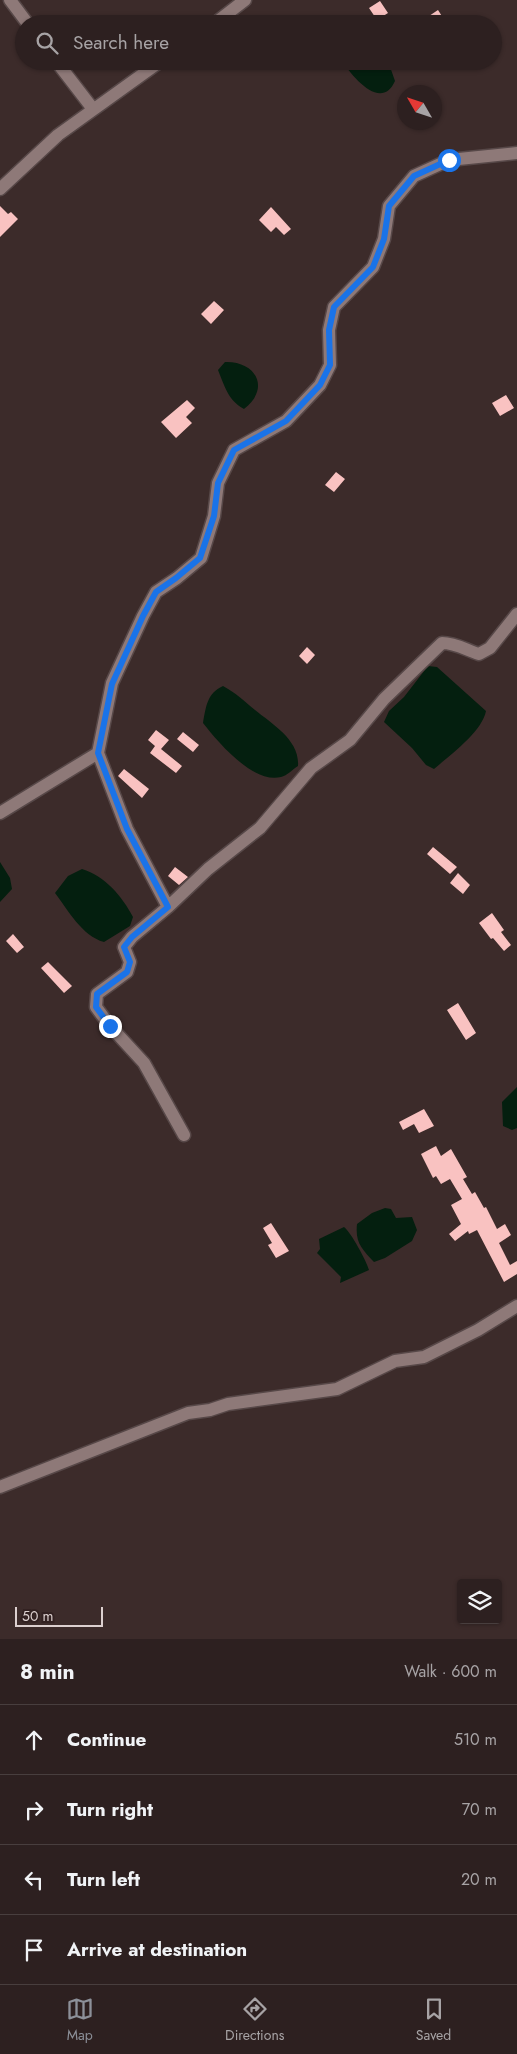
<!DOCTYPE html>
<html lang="en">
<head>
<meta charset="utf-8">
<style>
  body { margin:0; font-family:Jost,sans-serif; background:#352829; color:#f1f3f6 }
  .controls { position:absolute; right:15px; bottom:15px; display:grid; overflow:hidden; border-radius:5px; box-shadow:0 1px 4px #0004 }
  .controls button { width:45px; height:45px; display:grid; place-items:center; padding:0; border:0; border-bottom:1px solid #483e3e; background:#2d2020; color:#f1f3f6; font:25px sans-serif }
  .compass { position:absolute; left:397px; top:85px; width:45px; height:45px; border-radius:50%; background:#2d2020; box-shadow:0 1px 4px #0004; rotate:309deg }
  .scale { position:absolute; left:15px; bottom:12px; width:88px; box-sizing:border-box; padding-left:5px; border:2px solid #dcd0cf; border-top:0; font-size:14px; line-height:18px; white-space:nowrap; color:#dcd0cf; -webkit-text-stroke:4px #322121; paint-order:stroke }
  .stop { position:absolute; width:15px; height:15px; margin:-11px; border:4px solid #1a73e8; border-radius:50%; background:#fff }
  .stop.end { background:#1a73e8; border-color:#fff; box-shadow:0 1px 5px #0008 }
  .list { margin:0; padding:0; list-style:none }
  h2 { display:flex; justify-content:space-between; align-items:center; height:65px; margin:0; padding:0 20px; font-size:21px }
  h2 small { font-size:16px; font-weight:400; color:#a7a3a5 }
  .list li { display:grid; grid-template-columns:32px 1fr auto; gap:15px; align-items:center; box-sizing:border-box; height:70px; padding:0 20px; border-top:1px solid #483e3e }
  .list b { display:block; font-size:19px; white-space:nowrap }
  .list em { font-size:16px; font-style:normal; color:#a7a3a5 }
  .icon { flex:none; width:28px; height:28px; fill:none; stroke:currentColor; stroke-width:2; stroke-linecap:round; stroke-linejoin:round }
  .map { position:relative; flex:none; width:517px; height:1639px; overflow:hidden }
  .search { position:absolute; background:#2d2020; box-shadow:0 1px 4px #0004; left:15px; right:15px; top:15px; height:55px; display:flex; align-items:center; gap:12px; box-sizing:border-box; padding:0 18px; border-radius:28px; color:#a7a3a5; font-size:19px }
  .sheet { height:345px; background:#2d2020 }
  nav { display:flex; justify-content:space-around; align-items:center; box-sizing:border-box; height:70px; border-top:1px solid #483e3e; background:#2d2020; font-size:14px; color:#a7a3a5 }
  nav a { display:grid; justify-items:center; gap:2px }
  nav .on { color:#8c9099 }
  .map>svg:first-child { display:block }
  .water { fill:#041f0f }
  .building { fill:#f9c2c1 }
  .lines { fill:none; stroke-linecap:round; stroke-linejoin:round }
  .street-casing { stroke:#574848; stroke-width:15 }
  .street { stroke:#8e7978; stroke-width:12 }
  .route { stroke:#1a73e8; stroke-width:6 }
</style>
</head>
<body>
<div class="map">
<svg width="517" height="1639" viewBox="0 0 517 1639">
  <rect width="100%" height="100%" fill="#3c2b2a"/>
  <path class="water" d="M342,61H388L395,81C381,112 352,76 342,61Z
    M225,362C256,361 271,388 244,409C228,400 225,387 218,370Z
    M428,666L437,667L486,711C482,732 450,755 434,769L426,765L412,748L384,722L389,711L404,697Z
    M223,686C236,693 244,701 255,710C272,724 300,740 298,766C293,769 287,776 281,777C253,784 218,742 203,723C206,707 207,693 223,686Z
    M0,862L10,878L12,889L0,902Z
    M82,869C105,876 122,896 133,917L130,926L104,942C82,936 68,910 55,893L68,876Z
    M517,1087V1128L512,1130L503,1126L502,1102Z
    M385,1208L391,1209L396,1218L412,1217L417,1230L412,1241L385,1258L374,1262C362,1249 355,1243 357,1224L372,1213Z
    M344,1227C351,1232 367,1262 369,1270L340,1283L341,1277L317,1253L320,1249L319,1239Z"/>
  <path class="building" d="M380,1L388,13L377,20L369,8Z
    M438,10L447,24H430L426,18Z
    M0,206L8,214L11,212L18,219L0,237Z
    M271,207L291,229L284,235L276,227L271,232L259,220Z
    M214,301L224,310L211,324L201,314Z
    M506,395L514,408L500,416L492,403Z
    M187,400L195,408L186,417L192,423L176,438L161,422Z
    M336,472L345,479L334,492L325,485Z
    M307,647L315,655L307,664L299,656Z
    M156,730L169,740L161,749L182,766L176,773L150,753L155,746L148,740Z
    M183,732L199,745L193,752L177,739Z
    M124,769L149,789L142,798L118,776Z
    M433,847L457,867L450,874L427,854Z
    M175,867L188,877L179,885L168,876Z
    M458,873L470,885L463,894L450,883Z
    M492,913L504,930L501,932L511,945L504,951L493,938L491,939L479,923Z
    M13,934L24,947L17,953L6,941Z
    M48,962L72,986L64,993L41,968Z
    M458,1003L476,1033L466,1040L447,1010Z
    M424,1109L434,1126L419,1133L414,1124L403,1130L399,1122Z
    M436,1146L441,1156L451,1149L467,1177L463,1179L472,1194L475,1192L484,1208L486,1207L497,1229L505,1224L511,1235L499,1243L510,1265L517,1261V1274L504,1282L477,1230L469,1234L468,1231L455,1241L449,1234L461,1224L451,1205L462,1199L450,1179L441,1184L436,1176L433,1178L421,1154Z
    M271,1223L289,1251L276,1258L268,1245L272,1243L263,1228Z"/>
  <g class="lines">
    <defs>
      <path id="street" d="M10,0L28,24
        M214,24L245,0
        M56,61L93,109
        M0,189L58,135L161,61
        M0,813L98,753
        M168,907L127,829L98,753L112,683L143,616L156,592L177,578L201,558L214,516L218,483L234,450L286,421L320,385L330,365L329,330L334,307L373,267L384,239L389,206L414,176L449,160L517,153
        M184,1135L144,1063L110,1026L96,1007L97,994L127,972L130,962L124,947L132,937L168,907L208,869L260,828L311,768L350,740L384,699L442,643C456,643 466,650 479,654L490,648L517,614
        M0,1487L188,1413L210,1410L228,1404L337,1389L395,1361L424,1357L478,1330L517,1306"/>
    </defs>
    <use href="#street" class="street-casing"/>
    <use href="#street" class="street"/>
  </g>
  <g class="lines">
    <path class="route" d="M110,1026L96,1007L97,994L127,972L130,962L124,947L132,937L168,907L127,829L98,753L112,684L143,616L156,592L176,578L200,558L214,516L218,483L234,450L286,421L320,385L330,365L329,330L334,307L373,267L384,239L389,206L414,176L449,160"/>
  </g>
</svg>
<div class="controls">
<button><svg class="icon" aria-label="layers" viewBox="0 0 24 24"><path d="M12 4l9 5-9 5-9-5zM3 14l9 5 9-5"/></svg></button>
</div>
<svg class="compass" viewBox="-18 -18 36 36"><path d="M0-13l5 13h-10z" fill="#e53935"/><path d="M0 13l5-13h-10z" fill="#a7a3a5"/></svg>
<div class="scale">50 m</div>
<div class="stop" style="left:449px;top:160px"></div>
<div class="stop end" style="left:110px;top:1026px"></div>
<div class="search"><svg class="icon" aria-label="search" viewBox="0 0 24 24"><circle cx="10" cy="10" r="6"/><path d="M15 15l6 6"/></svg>Search here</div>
</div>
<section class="sheet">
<h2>8 min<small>Walk · 600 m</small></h2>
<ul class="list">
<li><svg class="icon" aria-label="ahead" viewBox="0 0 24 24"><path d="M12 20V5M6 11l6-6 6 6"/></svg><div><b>Continue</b></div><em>510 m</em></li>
<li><svg class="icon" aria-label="right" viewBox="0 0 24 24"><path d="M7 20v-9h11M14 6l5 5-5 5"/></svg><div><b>Turn right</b></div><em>70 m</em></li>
<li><svg class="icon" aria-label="left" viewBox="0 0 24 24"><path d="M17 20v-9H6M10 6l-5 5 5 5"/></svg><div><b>Turn left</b></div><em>20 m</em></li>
<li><svg class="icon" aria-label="arrive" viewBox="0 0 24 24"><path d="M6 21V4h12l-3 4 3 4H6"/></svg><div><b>Arrive at destination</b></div></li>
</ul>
</section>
<nav>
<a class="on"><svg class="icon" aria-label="map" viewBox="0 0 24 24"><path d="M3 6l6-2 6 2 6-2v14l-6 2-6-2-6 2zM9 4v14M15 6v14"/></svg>Map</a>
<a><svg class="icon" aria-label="directions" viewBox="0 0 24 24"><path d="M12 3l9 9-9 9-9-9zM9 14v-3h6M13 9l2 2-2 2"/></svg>Directions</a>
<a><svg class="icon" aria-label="saved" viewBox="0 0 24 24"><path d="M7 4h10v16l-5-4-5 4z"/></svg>Saved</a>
</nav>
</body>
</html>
